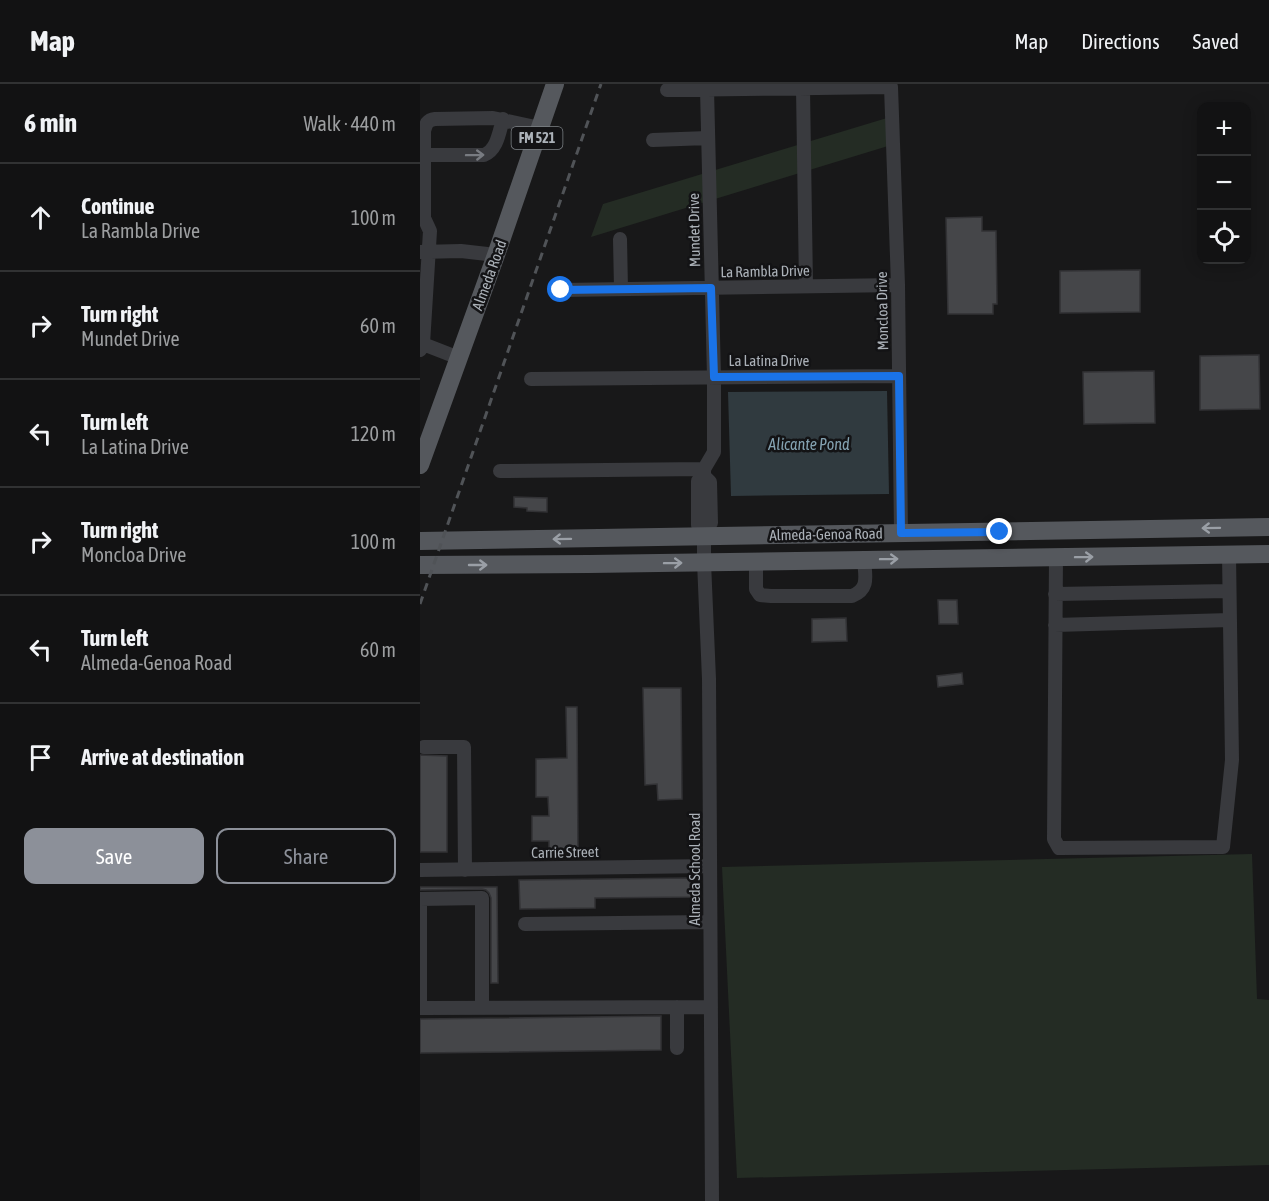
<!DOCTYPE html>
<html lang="en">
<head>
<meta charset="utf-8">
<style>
  body { margin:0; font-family:"Asap Condensed",sans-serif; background:#1f2021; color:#f1f3f6 }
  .controls { position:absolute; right:18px; top:18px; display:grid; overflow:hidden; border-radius:12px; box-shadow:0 3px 15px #0003 }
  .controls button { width:54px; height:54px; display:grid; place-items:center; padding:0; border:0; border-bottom:2px solid #313233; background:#121213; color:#f1f3f6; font:30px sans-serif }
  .stop { position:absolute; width:18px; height:18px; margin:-14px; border:4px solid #1a73e8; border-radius:50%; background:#fff }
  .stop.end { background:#1a73e8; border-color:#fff; box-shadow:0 2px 6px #0008 }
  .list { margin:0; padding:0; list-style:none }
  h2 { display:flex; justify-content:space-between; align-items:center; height:78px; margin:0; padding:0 24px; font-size:26px }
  h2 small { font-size:20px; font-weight:400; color:#9c9ea0 }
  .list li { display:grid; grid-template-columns:39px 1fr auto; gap:18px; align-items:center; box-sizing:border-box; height:108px; padding:0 24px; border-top:2px solid #313233 }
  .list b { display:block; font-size:22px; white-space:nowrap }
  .list p { margin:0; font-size:20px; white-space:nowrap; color:#9c9ea0 }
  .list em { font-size:20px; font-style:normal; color:#9c9ea0 }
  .actions { display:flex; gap:12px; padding:18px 24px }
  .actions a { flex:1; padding:14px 0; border:2px solid #8c9099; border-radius:12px; text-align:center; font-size:21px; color:#8c9099 }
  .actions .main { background:#8c9099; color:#fff }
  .icon { flex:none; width:33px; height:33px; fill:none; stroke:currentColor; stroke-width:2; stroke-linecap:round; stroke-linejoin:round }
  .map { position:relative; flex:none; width:849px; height:1117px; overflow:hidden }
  header { display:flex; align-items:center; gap:36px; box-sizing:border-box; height:84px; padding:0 30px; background:#121213; border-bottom:2px solid #313233 }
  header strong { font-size:28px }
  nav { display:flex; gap:33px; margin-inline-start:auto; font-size:21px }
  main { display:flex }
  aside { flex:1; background:#121213 }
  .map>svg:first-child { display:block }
  .green { fill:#242c24 }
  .water { fill:#303a3f }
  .building { fill:#454649; stroke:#323235; stroke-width:1.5 }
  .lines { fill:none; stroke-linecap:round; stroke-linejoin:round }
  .minor { stroke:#393a3e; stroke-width:14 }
  .major { stroke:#55585d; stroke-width:18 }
  .rail { stroke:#505357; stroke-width:3; stroke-dasharray:8 6; stroke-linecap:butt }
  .oneway { stroke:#787b81 }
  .oneway2 { stroke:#9a9fa6 }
  .route { stroke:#1a73e8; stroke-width:8 }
  .labels { text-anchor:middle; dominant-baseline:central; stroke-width:5; stroke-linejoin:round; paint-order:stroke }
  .shield { fill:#131315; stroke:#7d8287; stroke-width:1.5 }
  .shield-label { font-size:14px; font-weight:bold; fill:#abb1b8 }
  .street-label { font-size:15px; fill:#abb1b8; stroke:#131315 }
  .water-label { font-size:16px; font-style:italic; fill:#84a2b1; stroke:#131315 }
</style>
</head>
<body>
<header>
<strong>Map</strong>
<nav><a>Map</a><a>Directions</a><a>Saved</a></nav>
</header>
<main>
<aside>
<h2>6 min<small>Walk · 440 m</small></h2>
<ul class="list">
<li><svg class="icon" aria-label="ahead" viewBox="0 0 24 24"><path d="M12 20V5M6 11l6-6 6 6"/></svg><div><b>Continue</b><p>La Rambla Drive</p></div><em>100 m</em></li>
<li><svg class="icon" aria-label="right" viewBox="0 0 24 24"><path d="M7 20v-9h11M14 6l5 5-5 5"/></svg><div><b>Turn right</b><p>Mundet Drive</p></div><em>60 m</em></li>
<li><svg class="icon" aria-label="left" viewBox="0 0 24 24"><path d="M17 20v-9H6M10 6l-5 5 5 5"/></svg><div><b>Turn left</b><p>La Latina Drive</p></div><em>120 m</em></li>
<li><svg class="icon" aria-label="right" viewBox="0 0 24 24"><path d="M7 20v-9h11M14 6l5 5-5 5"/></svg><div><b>Turn right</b><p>Moncloa Drive</p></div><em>100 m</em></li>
<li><svg class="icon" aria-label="left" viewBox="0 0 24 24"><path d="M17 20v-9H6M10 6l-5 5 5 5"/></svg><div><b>Turn left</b><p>Almeda-Genoa Road</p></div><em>60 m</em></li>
<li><svg class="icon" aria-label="arrive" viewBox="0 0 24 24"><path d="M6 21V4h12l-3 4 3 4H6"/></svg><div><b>Arrive at destination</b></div></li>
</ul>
<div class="actions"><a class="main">Save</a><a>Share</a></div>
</aside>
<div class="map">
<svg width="849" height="1117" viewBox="0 0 849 1117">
  <rect width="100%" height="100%" fill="#181819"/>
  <path class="green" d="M467,34L468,62L171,153L183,120Z
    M832,770L837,915L849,916V1081L317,1094L302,783Z"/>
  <path class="water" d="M467,307L469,410L311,412L308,308Z"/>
  <path class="building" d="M562,133V147H576L577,220H573V230H528L526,134Z
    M720,186V228L640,229V187Z
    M839,271L840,325L780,326V272Z
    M734,287L735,339L664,340L663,288Z
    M94,413L127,414V428L107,427V424L94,423Z
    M518,516H537L538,540H519Z
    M426,534L427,557L392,558V535Z
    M542,589L543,600L518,603L517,592Z
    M223,604H261L262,715L238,716L237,700L225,701Z
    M146,623H157L158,771H129V757H112V732H129L128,713H116V675L147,674Z
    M0,671L27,672V768H0Z
    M270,794L271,813L175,814V824L100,825L99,796Z
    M0,803H77L78,899H71V814L69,809L66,806L62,805L0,806Z
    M241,932V966L0,969V935Z"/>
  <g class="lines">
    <path class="minor" d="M383,4L386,202
      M247,6L471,3L478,201L481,449
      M233,56L288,54
      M4,71H64C77,66 79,49 83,35
      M200,155L201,205
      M0,168L41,167L76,171
      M141,206L478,201
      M3,260L39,274
      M0,266L3,260L10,147L4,134V47C6,40 7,36 15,35L73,34L120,44
      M111,295L479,292
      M80,387L284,385
      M284,392L278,397V441L284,444V478L289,595L292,1117
      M284,444L291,439L290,398L284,392V385L294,368V293L287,5
      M636,473L634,755L639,764L803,763L812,676L809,471
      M336,478V505L340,511L351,512H432C450,505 445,491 444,476
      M635,510L809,507
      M635,541L810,536
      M4,663H44L45,786
      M0,786L290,782
      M105,840L290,838
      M257,923V964
      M62,924V814L0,815V924L291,923"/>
    <path class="major" d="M0,381L76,171L135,0
      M0,457L849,443
      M0,481L169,480L849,470"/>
    <path class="rail" d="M0,520L181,0"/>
  </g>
  <defs><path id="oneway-shaft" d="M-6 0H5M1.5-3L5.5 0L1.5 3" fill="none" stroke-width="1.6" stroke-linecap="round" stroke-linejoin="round" transform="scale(1.5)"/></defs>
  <use class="oneway" href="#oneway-shaft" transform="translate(55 71) rotate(-1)"/>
  <g class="oneway2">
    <use href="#oneway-shaft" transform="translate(791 444) rotate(179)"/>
    <use href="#oneway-shaft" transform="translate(142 455) rotate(179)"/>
    <use href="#oneway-shaft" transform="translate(664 473) rotate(-1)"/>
    <use href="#oneway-shaft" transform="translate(469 475) rotate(-1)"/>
    <use href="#oneway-shaft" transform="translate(253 479) rotate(-1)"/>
    <use href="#oneway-shaft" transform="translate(58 481)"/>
  </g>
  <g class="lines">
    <path class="route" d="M141,206L291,204L294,293L479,292L481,449L580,448"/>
  </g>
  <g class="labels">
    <rect class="shield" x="91.5" y="43" width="51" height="22" rx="4.5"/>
    <g class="shield-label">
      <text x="117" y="54">FM 521</text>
    </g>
    <g class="street-label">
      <text transform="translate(274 146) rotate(-91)">Mundet Drive</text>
      <text transform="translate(345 187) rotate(-1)">La Rambla Drive</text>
      <text transform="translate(69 191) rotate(-70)">Almeda Road</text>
      <text transform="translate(462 227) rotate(-91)">Moncloa Drive</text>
      <text x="349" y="276">La Latina Drive</text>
      <text transform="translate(406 450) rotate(-1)">Almeda-Genoa Road</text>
      <text transform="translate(145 768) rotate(-1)">Carrie Street</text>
      <text transform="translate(274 785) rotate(-90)">Almeda School Road</text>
    </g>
    <g class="water-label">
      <text x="389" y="360">Alicante Pond</text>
    </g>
  </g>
</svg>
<div class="controls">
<button>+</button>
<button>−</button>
<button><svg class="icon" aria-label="locate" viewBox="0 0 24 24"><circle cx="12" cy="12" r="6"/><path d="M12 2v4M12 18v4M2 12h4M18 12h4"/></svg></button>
</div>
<div class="stop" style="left:141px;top:206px"></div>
<div class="stop end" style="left:580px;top:448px"></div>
</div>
</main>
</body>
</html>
